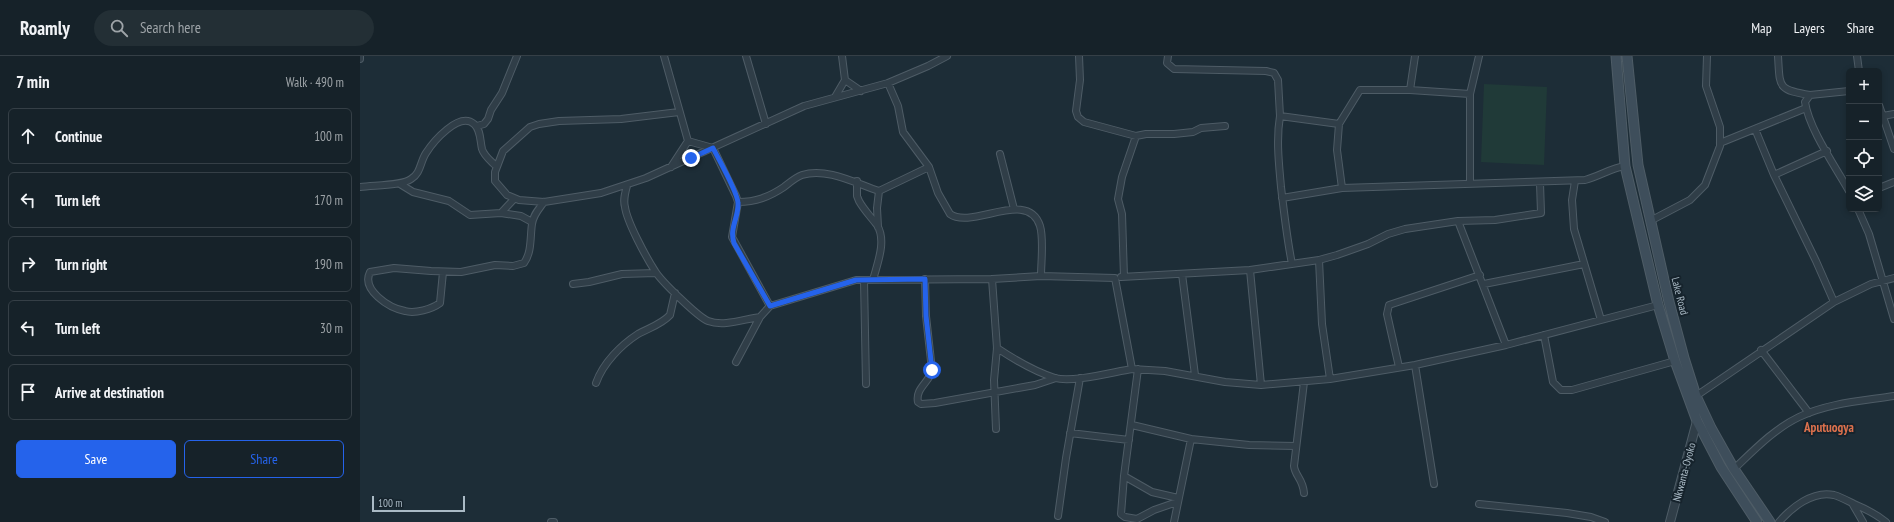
<!DOCTYPE html>
<html lang="en">
<head>
<meta charset="utf-8">
<style>
  body { margin:0; font-family:"PT Sans Narrow",sans-serif; background:#232f35; color:#f1f3f6 }
  .controls { position:absolute; right:12px; top:12px; display:grid; overflow:hidden; border-radius:6px; box-shadow:0 2px 6px #0003 }
  .controls button { width:36px; height:36px; display:grid; place-items:center; padding:0; border:0; border-bottom:1px solid #353f46; background:#162229; color:#f1f3f6; font:20px sans-serif }
  .scale { position:absolute; left:12px; bottom:10px; width:93px; box-sizing:border-box; padding-left:4px; border:2px solid #aabac5; border-top:0; font-size:11px; line-height:14px; white-space:nowrap; color:#aabac5; -webkit-text-stroke:3px #16232c; paint-order:stroke }
  .stop { position:absolute; width:12px; height:12px; margin:-9px; border:3px solid #2563eb; border-radius:50%; background:#fff }
  .stop.end { background:#2563eb; border-color:#fff; box-shadow:0 1px 4px #0008 }
  .list { margin:0; padding:0; list-style:none }
  h2 { display:flex; justify-content:space-between; align-items:center; height:52px; margin:0; padding:0 16px; font-size:17px }
  h2 small { font-size:13px; font-weight:400; color:#9ea4a8 }
  .list li { display:grid; grid-template-columns:26px 1fr auto; gap:12px; align-items:center; box-sizing:border-box; height:56px; margin:0 8px 8px; padding:0 8px; border:1px solid #353f46; border-radius:6px }
  .list b { display:block; font-size:15px; white-space:nowrap }
  .list em { font-size:13px; font-style:normal; color:#9ea4a8 }
  .actions { display:flex; gap:8px; padding:12px 16px }
  .actions a { flex:1; padding:9px 0; border:1px solid #2563eb; border-radius:6px; text-align:center; font-size:14px; color:#2563eb }
  .actions .main { background:#2563eb; color:#fff }
  .icon { flex:none; width:22px; height:22px; fill:none; stroke:currentColor; stroke-width:2; stroke-linecap:round; stroke-linejoin:round }
  .map { position:relative; flex:none; width:1534px; height:466px; overflow:hidden }
  header { display:flex; align-items:center; gap:24px; box-sizing:border-box; height:56px; padding:0 20px; background:#162229; border-bottom:1px solid #353f46 }
  header strong { font-size:19px }
  nav { display:flex; gap:22px; margin-inline-start:auto; font-size:14px }
  .search { width:280px; height:36px; background:#232f35; display:flex; align-items:center; gap:10px; box-sizing:border-box; padding:0 14px; border-radius:22px; color:#9ea4a8; font-size:15px }
  main { display:flex }
  aside { flex:1; background:#162229 }
  .map>svg:first-child { display:block }
  .green { fill:#203a38 }
  .lines { fill:none; stroke-linecap:round; stroke-linejoin:round }
  .minor-casing { stroke:#4e5c66; stroke-width:8 }
  .tertiary-casing { stroke:#4e5c66; stroke-width:10 }
  .secondary-casing { stroke:#4e5c66; stroke-width:11 }
  .minor { stroke:#303e48; stroke-width:6 }
  .tertiary { stroke:#303e48; stroke-width:8 }
  .secondary { stroke:#3e4e5b; stroke-width:9 }
  .route { stroke:#2563eb; stroke-width:5 }
  .labels { text-anchor:middle; dominant-baseline:central; stroke-width:4; stroke-linejoin:round; paint-order:stroke }
  .street-label { font-size:11px; fill:#aabac5; stroke:#16232c }
  .quarter-label { font-size:13px; font-weight:bold; fill:#dd714d; stroke:#16232c }
</style>
</head>
<body>
<header>
<strong>Roamly</strong>
<div class="search"><svg class="icon" aria-label="search" viewBox="0 0 24 24"><circle cx="10" cy="10" r="6"/><path d="M15 15l6 6"/></svg>Search here</div>
<nav><a>Map</a><a>Layers</a><a>Share</a></nav>
</header>
<main>
<aside>
<h2>7 min<small>Walk · 490 m</small></h2>
<ul class="list">
<li><svg class="icon" aria-label="ahead" viewBox="0 0 24 24"><path d="M12 20V5M6 11l6-6 6 6"/></svg><div><b>Continue</b></div><em>100 m</em></li>
<li><svg class="icon" aria-label="left" viewBox="0 0 24 24"><path d="M17 20v-9H6M10 6l-5 5 5 5"/></svg><div><b>Turn left</b></div><em>170 m</em></li>
<li><svg class="icon" aria-label="right" viewBox="0 0 24 24"><path d="M7 20v-9h11M14 6l5 5-5 5"/></svg><div><b>Turn right</b></div><em>190 m</em></li>
<li><svg class="icon" aria-label="left" viewBox="0 0 24 24"><path d="M17 20v-9H6M10 6l-5 5 5 5"/></svg><div><b>Turn left</b></div><em>30 m</em></li>
<li><svg class="icon" aria-label="arrive" viewBox="0 0 24 24"><path d="M6 21V4h12l-3 4 3 4H6"/></svg><div><b>Arrive at destination</b></div></li>
</ul>
<div class="actions"><a class="main">Save</a><a>Share</a></div>
</aside>
<div class="map">
<svg width="1534" height="466" viewBox="0 0 1534 466">
  <rect width="100%" height="100%" fill="#1d2d37"/>
  <path class="green" d="M1124,28L1187,31L1184,109L1121,106Z"/>
  <g class="lines">
    <defs>
      <path id="minor" d="M304,0L328,85L353,92L376,140L378,146L372,181L410,250
        M386,0L406,68
        M719,0L720,24L716,55L718,61L724,66L776,80L786,78H814L833,76L841,72L865,70
        M808,0L807,7L814,13L906,15L914,17L918,24L920,60L979,68L977,94L982,132L1225,124C1240,120 1251,112 1265,110
        M1418,0C1420,31 1417,34 1450,39
        M1497,0L1499,15
        M0,3V0
        M485,24L501,35
        M528,27L538,50L543,76L569,111L578,137L590,158C612,174 668,132 680,170C684,183 681,206 681,220
        M1050,34L1055,0
        M1489,35L1450,39L1445,46C1449,73 1475,110 1489,135
        M1110,38L1119,0
        M475,41L485,24L482,0
        M1519,49L1534,93
        M319,56L261,63L199,65L179,68L170,71L143,95L135,116V125L147,139L159,144L184,146L241,137L286,122L444,50L528,27L568,10L587,0
        M920,60C916,84 919,108 921,131C924,157 927,183 932,208
        M1523,60L1534,58
        M979,68L1000,34H1050L1110,38V127
        M117,70L124,68L128,63L131,54L142,37L157,0
        M1395,73L1414,119
        M1360,87L1446,52
        M1467,95L1414,119L1456,205L1474,246
        M640,98L654,153
        M311,111L328,85
        M497,125V140L499,145C504,154 511,161 517,169C527,185 517,208 513,224
        M1215,125L1212,144L1214,173L1241,264
        M40,128L53,136L89,145L110,159L141,157L161,160L172,166
        M267,130C265,137 263,144 265,151C267,166 286,201 295,215C301,225 338,261 348,265C364,271 384,263 400,261
        M0,131C13,129 42,130 51,123C61,117 60,106 66,97C73,86 99,55 114,68C121,74 120,85 122,93C124,100 131,105 136,110
        M1519,132L1534,126
        M922,142L982,132
        M378,146C396,146 409,141 424,131C429,127 436,121 442,119C467,111 497,128 519,135L569,111
        M1498,153L1509,178L1534,263
        M141,157L154,143
        M1098,165L1135,164L1181,157L1180,127
        M1290,165L1330,144L1345,129L1360,90V71L1346,30L1347,0
        M518,171L517,152L519,135
        M959,204L977,199L1008,188L1028,178L1045,173L1098,165L1146,289
        M83,216L80,247C72,253 55,258 45,255C29,252 1,234 10,216L34,212L71,215L101,216L135,209L153,210L164,207C172,196 170,181 172,168C173,159 179,153 184,146
        M822,218L835,319
        M761,221L890,214
        M764,221L762,158L758,143L762,121L776,80
        M565,223L566,260L572,314C570,326 555,332 558,346L561,348L575,347L675,329L696,322
        M632,223L637,292L634,324L636,373
        M504,224L506,328
        M213,228L229,226L262,218L296,217
        M1124,228L1224,208
        M1184,279L1193,326L1201,334H1212L1315,305
        M637,292C655,304 673,315 695,322C712,327 753,316 772,313
        M1401,294L1449,357
        M376,306L400,261L410,250L496,224L632,223L681,220L755,222L772,313L805,315L865,326L901,329L970,323L1055,309L1146,289L1298,249
        M1055,309L1074,428
        M1039,311L1027,258L1029,249L1120,219
        M778,313L764,420L761,458L765,461L777,463L794,454L817,446
        M236,327C243,307 261,289 278,278C289,272 302,268 310,259L315,237
        M901,329L890,214L959,204L962,268L970,323
        M1336,340L1474,246L1511,228L1534,222
        M772,369L831,383L814,466
        M710,377L769,384
        M831,383L889,389L936,390
        M1374,413C1394,394 1414,373 1439,361C1468,347 1502,345 1534,340
        M764,420L792,436L818,442
        M944,437C943,423 935,420 934,410L944,326
        M1492,447L1503,466
        M1119,448L1207,457L1231,461L1245,466
        M698,460L706,402L720,322
        M191,466H194
        M1419,466C1431,452 1453,434 1474,439C1481,441 1488,445 1494,448C1506,453 1516,458 1526,466"/>
      <path id="tertiary" d="M1310,466L1337,365"/>
      <path id="secondary" d="M1256,0L1265,110L1298,249L1315,305L1337,365L1361,411L1397,466
        M1267,0L1278,109L1309,246L1324,302L1336,340L1351,372L1374,413L1410,466"/>
    </defs>
    <use href="#minor" class="minor-casing"/>
    <use href="#tertiary" class="tertiary-casing"/>
    <use href="#secondary" class="secondary-casing"/>
    <use href="#minor" class="minor"/>
    <use href="#tertiary" class="tertiary"/>
    <use href="#secondary" class="secondary"/>
  </g>
  <g class="lines">
    <path class="route" d="M331,102L353,92C358,102 378,137 378,147C379,161 369,172 374,187L410,250L496,224L565,223L566,260L572,314"/>
  </g>
  <g class="labels">
    <g class="street-label">
      <text transform="translate(1320 240) rotate(76)">Lake Road</text>
      <text transform="translate(1324 416) rotate(-75)">Nkwanta-Oyoko</text>
    </g>
    <g class="quarter-label">
      <text x="1469" y="371">Aputuogya</text>
    </g>
  </g>
</svg>
<div class="controls">
<button>+</button>
<button>−</button>
<button><svg class="icon" aria-label="locate" viewBox="0 0 24 24"><circle cx="12" cy="12" r="6"/><path d="M12 2v4M12 18v4M2 12h4M18 12h4"/></svg></button>
<button><svg class="icon" aria-label="layers" viewBox="0 0 24 24"><path d="M12 4l9 5-9 5-9-5zM3 14l9 5 9-5"/></svg></button>
</div>
<div class="scale">100 m</div>
<div class="stop" style="left:572px;top:314px"></div>
<div class="stop end" style="left:331px;top:102px"></div>
</div>
</main>
</body>
</html>
